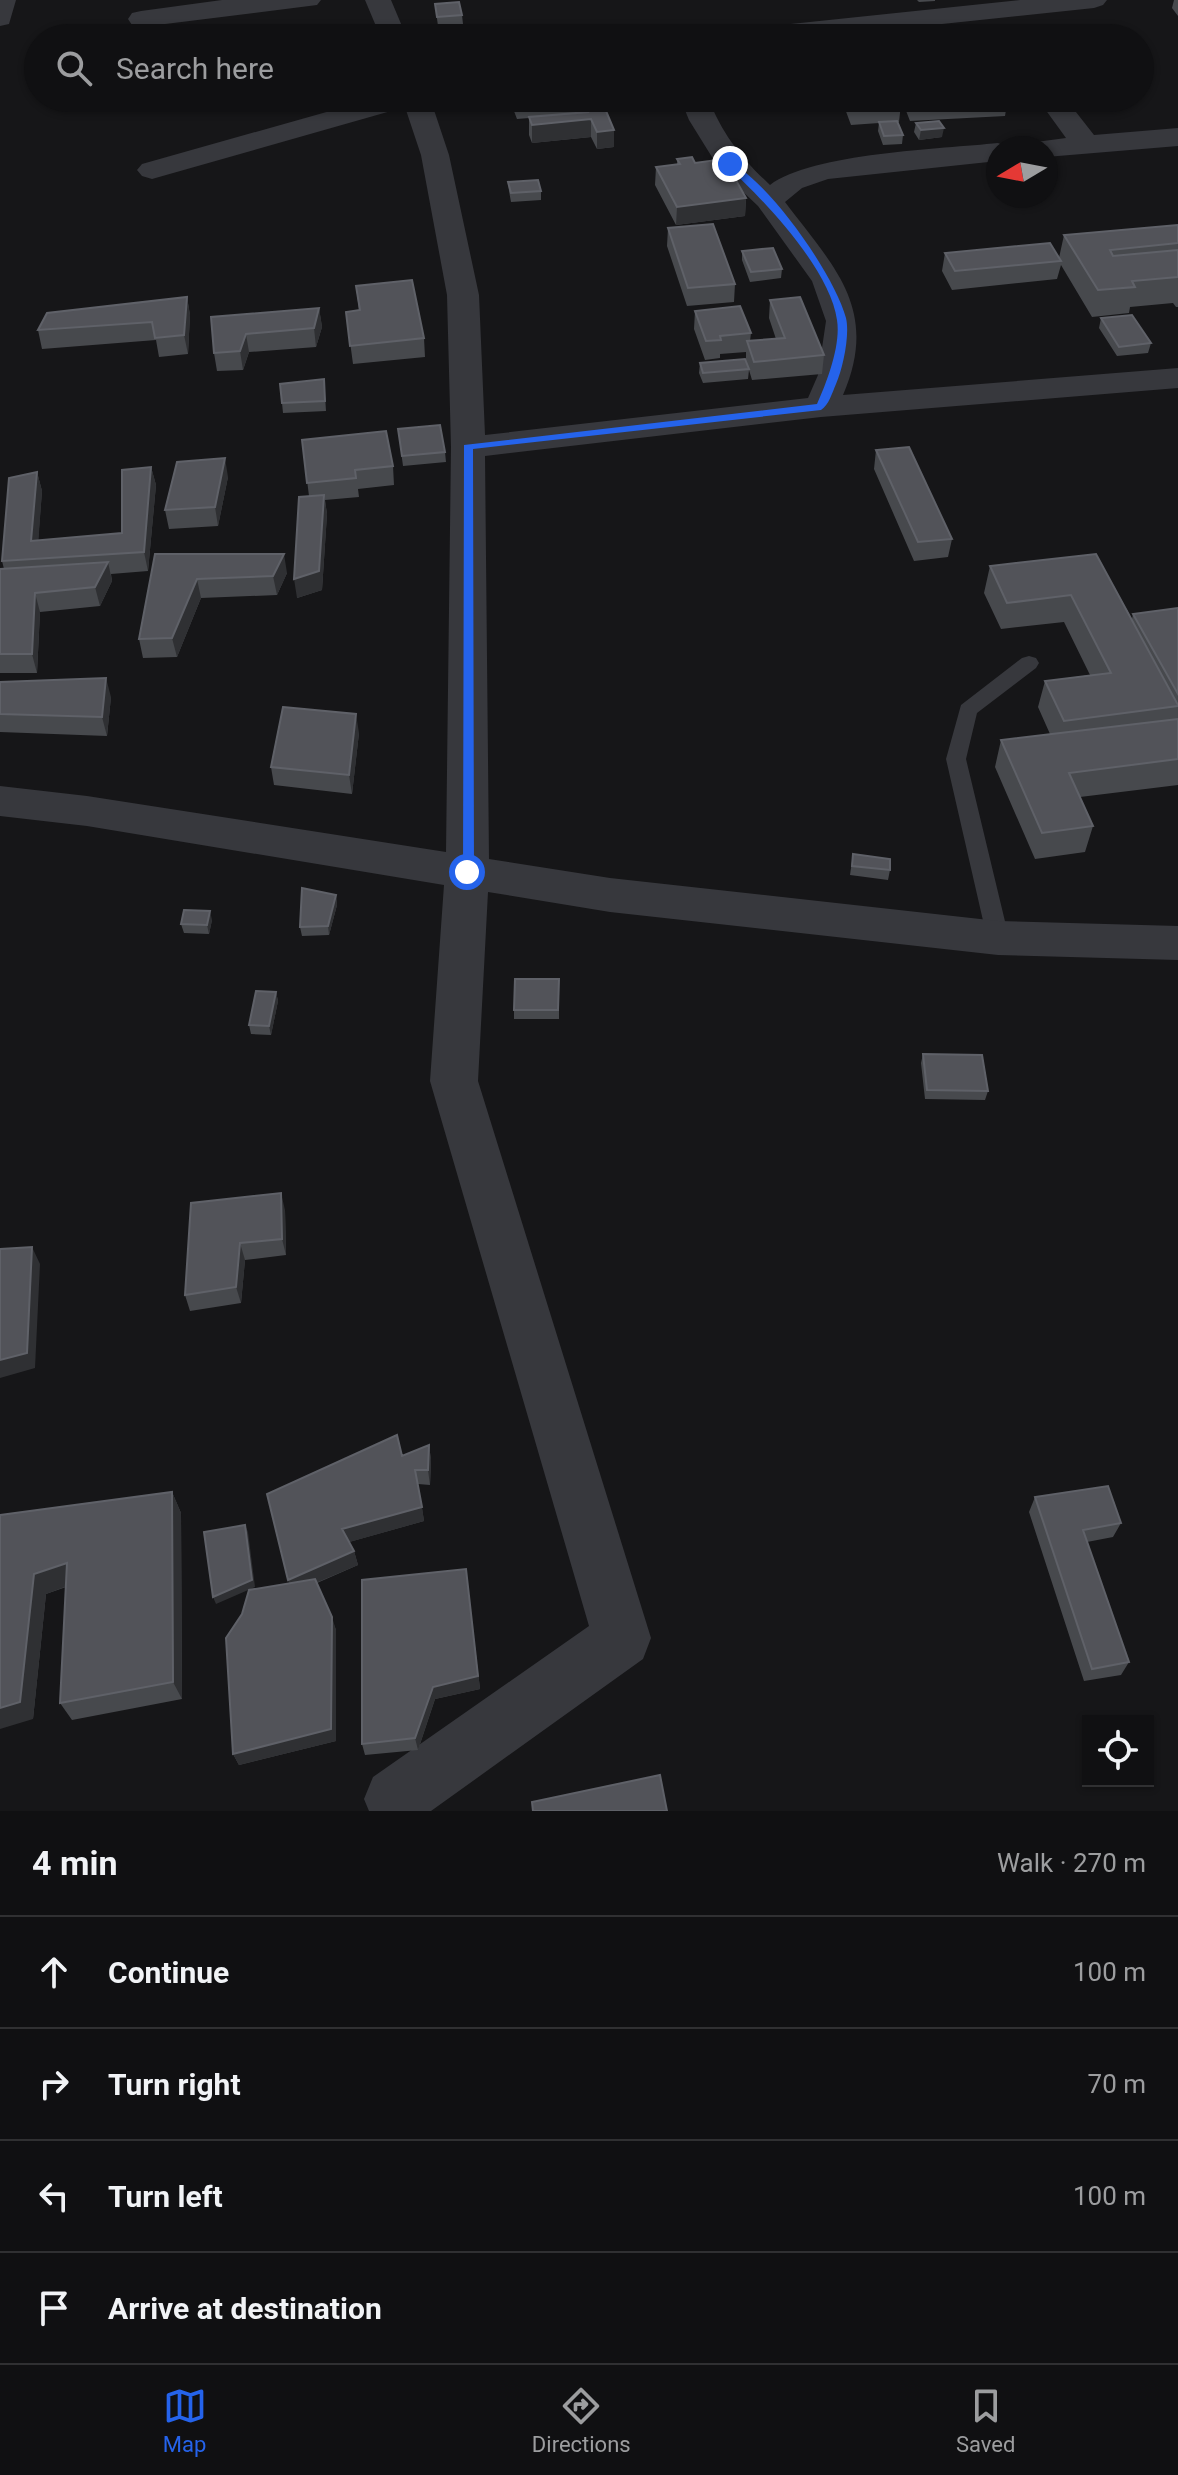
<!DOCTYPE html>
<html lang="en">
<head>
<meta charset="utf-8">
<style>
  body { margin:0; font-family:Roboto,sans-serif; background:#19191b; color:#f1f3f6 }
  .controls { position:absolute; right:24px; bottom:24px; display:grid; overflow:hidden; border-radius:0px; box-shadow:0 2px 6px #0004 }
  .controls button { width:72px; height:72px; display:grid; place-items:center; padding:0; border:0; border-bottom:2px solid #303032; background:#101012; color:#f1f3f6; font:40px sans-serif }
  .compass { position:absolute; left:986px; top:136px; width:72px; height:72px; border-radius:50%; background:#101012; box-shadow:0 2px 6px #0004; rotate:260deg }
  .stop { position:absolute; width:24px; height:24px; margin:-18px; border:6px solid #2563eb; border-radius:50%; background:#fff }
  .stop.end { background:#2563eb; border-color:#fff; box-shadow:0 2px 8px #0008 }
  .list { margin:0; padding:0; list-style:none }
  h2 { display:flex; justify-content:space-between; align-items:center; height:104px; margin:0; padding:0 32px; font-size:34px }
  h2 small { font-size:26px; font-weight:400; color:#9c9d9f }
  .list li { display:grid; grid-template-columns:52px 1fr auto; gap:24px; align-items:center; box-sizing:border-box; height:112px; padding:0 32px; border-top:2px solid #303032 }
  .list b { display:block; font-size:30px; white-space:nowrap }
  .list em { font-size:26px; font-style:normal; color:#9c9d9f }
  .icon { flex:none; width:44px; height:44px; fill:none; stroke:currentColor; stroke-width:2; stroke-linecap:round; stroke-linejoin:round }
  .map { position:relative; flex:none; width:1178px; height:1811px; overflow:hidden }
  .search { position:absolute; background:#101012; box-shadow:0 2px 6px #0004; left:24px; right:24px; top:24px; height:88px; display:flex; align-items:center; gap:20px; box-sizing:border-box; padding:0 28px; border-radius:44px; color:#9c9d9f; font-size:30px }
  .sheet { height:552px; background:#101012 }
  nav { display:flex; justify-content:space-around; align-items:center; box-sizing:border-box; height:112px; border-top:2px solid #303032; background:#101012; font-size:22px; color:#9c9d9f }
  nav a { display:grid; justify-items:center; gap:4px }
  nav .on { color:#2563eb }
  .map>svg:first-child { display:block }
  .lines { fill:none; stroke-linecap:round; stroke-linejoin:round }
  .service { fill:#37383d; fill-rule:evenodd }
  .minor { fill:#37383d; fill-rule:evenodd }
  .wall { fill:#47494d }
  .shaded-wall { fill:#2f3033 }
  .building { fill:#525359; stroke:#5f6168; stroke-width:2 }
  .route { fill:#2563eb }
</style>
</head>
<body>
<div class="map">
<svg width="1178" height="1811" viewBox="0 0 1178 1811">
  <rect width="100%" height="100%" fill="#161618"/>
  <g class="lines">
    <path class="service" d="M1029,656L1036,658L1039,663L1036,668L977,713L966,759L1009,938L1006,944L998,947L990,944L987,938L946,759L961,705L1022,658Z"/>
    <path class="minor" d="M0,0H16L9,24L0,26Z
      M222,0H321L317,5L141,27L132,25L128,19L132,13L141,11Z
      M365,0H391L407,38H381Z
      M1020,0H1107L1103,5L1094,8L809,38H721L725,32L734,30Z
      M376,98H430L449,155L479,295L485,435L808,398L818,375L826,321L812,281L758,206L720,170L689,120L680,98H708C723,135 741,158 770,185C812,153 942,149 998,143L1010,148H998V161L828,179L802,188L785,202C834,267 880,309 843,395L1178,368V388L821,417L485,456L489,859L610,878L998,921L1178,926V960L998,955L610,912L488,892L478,1081L651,1638L643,1659L431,1811H369L364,1799L373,1777L589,1626L430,1081L444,885L87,826L0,816V786L87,796L446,852L451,447L447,295L421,155L405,107L152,179L142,176L137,170L142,164Z
      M1037,98H1065L1094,135L1178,128V146L1046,157V148H1032L1036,142L1066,138Z"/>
  </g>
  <path class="wall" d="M917,0H935V1L919,2Z
    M1174,0H1178V16L1172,8Z
    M435,4L462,15L463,24L438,26Z
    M1050,27L1084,38H1050L1049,36Z
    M512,98H595L614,147L597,149L591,137L532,143L529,135V118L517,119L512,106Z
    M602,98H637V107L607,110Z
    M841,98H898L901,104L899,122H898L903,135L902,144L883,145L878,131L879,123L851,125Z
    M901,98H1008L1005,116L910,121Z
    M916,123L942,137L919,140L914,132Z
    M677,159L695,163L746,198L745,216L676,225L655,185L656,167L677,165Z
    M508,182L541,191V200L511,202L509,191Z
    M1178,225V307H1176L1173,303L1130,307L1129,313L1092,317L1061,265L1057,279L952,290L942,271L945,253L1059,258L1064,235Z
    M668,228L735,284L734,302L687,306L667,246Z
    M742,251L782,269L781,278L750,282L742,260Z
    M356,286L424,338L425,357L353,364L346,312L359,311Z
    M187,297L190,315L188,354L159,357L156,340L42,349L38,330Z
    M770,300L824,355L822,374L752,380L749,370L748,379L703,383L699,373L700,363L746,359V352L720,354V358L705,360L694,329L695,311L751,333L750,341L776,339L769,318Z
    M319,308L322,327L316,347L249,352L243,370L217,371L214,353L211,317Z
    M1101,318L1151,343L1148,353L1117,356L1099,328Z
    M324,379L326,411L283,413L282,403Z
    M398,429L445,452L446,462L403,466Z
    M302,440L393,466L394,485L358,489L359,497L325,500L327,514L322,590L297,598L309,496Z
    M876,450L952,539L948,557L914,561L874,469Z
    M151,467L156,485L148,571L111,574L112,581L100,606L40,612L37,673H0V571L4,569L2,561L37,472L42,491L38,541L122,533Z
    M228,477L218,526L169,529L165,510Z
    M155,554L287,573L277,595L201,598L177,657L143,658L139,639Z
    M1096,554L1132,619L1133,614L1178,608V785L1080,797L1093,826L1085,852L1035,859L995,767L1001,740L1050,734L1038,707L1045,681L1090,675L1064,622L1001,629L984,593L990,566Z
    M0,682L111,697L107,736L0,732Z
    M359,733L352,794L274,785L271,767Z
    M853,854L890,870L888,880L850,875Z
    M336,895L337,905L329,935L302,936L300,927Z
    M212,920L209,934L184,933L181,924Z
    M559,979V1019H514V1010Z
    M276,992L278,1001L271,1035L251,1034L249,1025Z
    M923,1054L988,1091L985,1100L925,1099L921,1063Z
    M191,1203L285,1210L286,1255L245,1260L241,1303L190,1311L185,1295Z
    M429,1445L431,1460L430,1485L418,1484L424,1521L349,1542L354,1551L358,1565L317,1583L336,1630V1741L239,1765L233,1754L289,1583L402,1456Z
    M172,1492L181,1513L182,1699L72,1720L60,1703L66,1587L46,1594L33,1719L0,1515Z
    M1035,1497L1121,1523L1113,1537L1087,1542L1129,1662L1121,1675L1084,1681L1029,1512Z
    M466,1569L480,1689L435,1699L418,1750L365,1755L362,1744Z"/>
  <path class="shaded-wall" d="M607,98H637V107L607,110Z
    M591,119V137L532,143V125Z
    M944,128L942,137L919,140L921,130Z
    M614,130V147L597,149V132Z
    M746,198L745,216L676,225L677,207Z
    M187,297L190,315L188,354L184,335Z
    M319,308L322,327L316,347L314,328Z
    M246,334L249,352L243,370L240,351Z
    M225,458L228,477L218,526L215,507Z
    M151,467L156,485L148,571L144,552Z
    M37,472L42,491L37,560L31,541Z
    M324,495L327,514L322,590L297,598L294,579Z
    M284,554L287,573L277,595L273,576Z
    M108,562L112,581L100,606L95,587Z
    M197,579L201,598L177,657L172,638Z
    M35,593L40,612L37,673L32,654Z
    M106,678L111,697L107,736L102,717Z
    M356,714L359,733L352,794L349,775Z
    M336,895L337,905L329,935L328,926Z
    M210,911L212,920L209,934L207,925Z
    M276,992L278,1001L271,1035L269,1026Z
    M281,1193L285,1210L286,1255L282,1239Z
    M240,1243L245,1260L241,1303L236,1287Z
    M32,1247L40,1264L35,1368L0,1378V1360Z
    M429,1445L431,1460L430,1485L428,1470Z
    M172,1492L181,1513L182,1699L173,1682Z
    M422,1507L424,1521L346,1543L342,1529Z
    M245,1525L248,1532L255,1587L216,1604L213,1597Z
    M354,1551L358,1565L292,1593L288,1580Z
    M67,1563L78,1582L46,1594L33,1719L0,1729V1708L34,1574Z
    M466,1569L480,1689L435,1699L418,1750L415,1738Z
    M332,1617L336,1630V1741L239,1765L233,1754Z"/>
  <path class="building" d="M459,2L462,15L437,17L435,4Z
    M1076,25L1084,38H1057L1050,27Z
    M870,34L872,38H826L825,37Z
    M515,98H559L516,102Z
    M850,98H898L901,104L853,107Z
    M910,98H1008L912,104Z
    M601,99L614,130L597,132L591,119L532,125L529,117L588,112L583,101Z
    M897,121L903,135L884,136L879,122Z
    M939,121L944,128L921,130L916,123Z
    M692,157L695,163L724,159L746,198L677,207L656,167L680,164L677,159Z
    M538,180L541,191L511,193L508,182Z
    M713,224L735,284L688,288L668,228Z
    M1178,225V243L1110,250L1113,256L1178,250V277L1132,281L1135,287L1098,290L1064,235Z
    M1050,243L1061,261L955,271L945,253Z
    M773,248L782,269L751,272L742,251Z
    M412,280L424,338L350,346L346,312L360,310L356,286Z
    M187,297L184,335L155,338L152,322L38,330L47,313Z
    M800,297L824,355L754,362L747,341L785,338L770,300Z
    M740,306L751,333L720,336L721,340L706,341L695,311Z
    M319,308L314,328L246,334L240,351L214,353L211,317Z
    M1132,315L1151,343L1119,347L1101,318Z
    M745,359L749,369L703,373L700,363Z
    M324,379L325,401L282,403L280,384Z
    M440,425L445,452L402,456L398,429Z
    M386,431L393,466L355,470L356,478L307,483L302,440Z
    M909,447L952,539L918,542L876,450Z
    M225,458L215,507L165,510L177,462Z
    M151,467L144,552L2,561L9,478L37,472L31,541L122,533V470Z
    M324,495L319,571L294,579L299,497Z
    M155,554H284L273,576L197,579L172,638L139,639Z
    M1096,554L1178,705V706L1064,721L1045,681L1111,673L1071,595L1007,603L990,566Z
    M108,562L95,587L35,593L32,654H0V569Z
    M1178,608V694L1133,614Z
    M106,678L102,717L0,714V682Z
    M283,707L356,714L349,775L271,767Z
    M1178,719V759L1069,773L1093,826L1042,833L1001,740Z
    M853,854L890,859V870L852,866Z
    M302,888L336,895L328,926L300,927Z
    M184,910L210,911L207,925L181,924Z
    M515,979H559L558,1010H514Z
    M256,991L276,992L269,1026L249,1025Z
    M923,1054L982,1055L988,1091L927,1090Z
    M281,1193L282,1239L240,1243L236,1287L185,1295L191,1203Z
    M32,1247L27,1353L0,1360V1249Z
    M397,1435L402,1456L429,1445L428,1470H415L422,1507L342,1529L354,1551L288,1580L267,1494Z
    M1108,1486L1121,1523L1083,1530L1129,1662L1092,1669L1035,1497Z
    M172,1492L173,1682L60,1703L67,1563L34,1574L20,1702L0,1708V1515Z
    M245,1525L252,1580L213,1597L204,1532Z
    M466,1569L478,1676L433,1687L415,1738L362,1744V1580Z
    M315,1579L332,1617L331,1729L233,1754L226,1638L242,1614L249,1590Z
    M660,1775L667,1811H533L532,1802Z"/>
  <path class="route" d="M730,162C770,183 834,274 846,318C850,335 843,368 836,384C832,393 829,405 821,410L473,449L474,872L467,877L463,876L464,445L817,404C827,382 841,345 837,320C830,269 764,200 727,166Z"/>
</svg>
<div class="controls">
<button><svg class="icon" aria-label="locate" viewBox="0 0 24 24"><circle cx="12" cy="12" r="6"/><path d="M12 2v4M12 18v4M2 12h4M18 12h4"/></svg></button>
</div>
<svg class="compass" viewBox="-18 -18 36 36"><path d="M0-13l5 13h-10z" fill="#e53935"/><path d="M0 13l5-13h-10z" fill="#9c9d9f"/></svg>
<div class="stop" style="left:467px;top:872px"></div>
<div class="stop end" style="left:730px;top:164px"></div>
<div class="search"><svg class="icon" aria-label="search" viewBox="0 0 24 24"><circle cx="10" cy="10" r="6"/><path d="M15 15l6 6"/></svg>Search here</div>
</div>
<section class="sheet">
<h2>4 min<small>Walk · 270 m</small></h2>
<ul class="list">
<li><svg class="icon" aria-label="ahead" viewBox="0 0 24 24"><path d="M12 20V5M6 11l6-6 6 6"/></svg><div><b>Continue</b></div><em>100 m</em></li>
<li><svg class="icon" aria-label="right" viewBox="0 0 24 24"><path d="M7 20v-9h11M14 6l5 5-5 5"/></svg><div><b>Turn right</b></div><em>70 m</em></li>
<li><svg class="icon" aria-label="left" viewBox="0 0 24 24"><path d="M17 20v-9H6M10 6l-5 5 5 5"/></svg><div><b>Turn left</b></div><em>100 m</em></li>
<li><svg class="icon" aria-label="arrive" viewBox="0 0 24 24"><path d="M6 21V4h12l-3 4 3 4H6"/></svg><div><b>Arrive at destination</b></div></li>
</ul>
</section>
<nav>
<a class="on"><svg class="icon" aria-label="map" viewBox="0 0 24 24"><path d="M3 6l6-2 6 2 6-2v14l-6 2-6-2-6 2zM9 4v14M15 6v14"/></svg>Map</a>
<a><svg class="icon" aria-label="directions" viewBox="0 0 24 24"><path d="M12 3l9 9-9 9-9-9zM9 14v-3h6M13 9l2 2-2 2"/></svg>Directions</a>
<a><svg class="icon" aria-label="saved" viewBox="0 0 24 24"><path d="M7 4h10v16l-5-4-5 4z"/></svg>Saved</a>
</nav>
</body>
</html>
